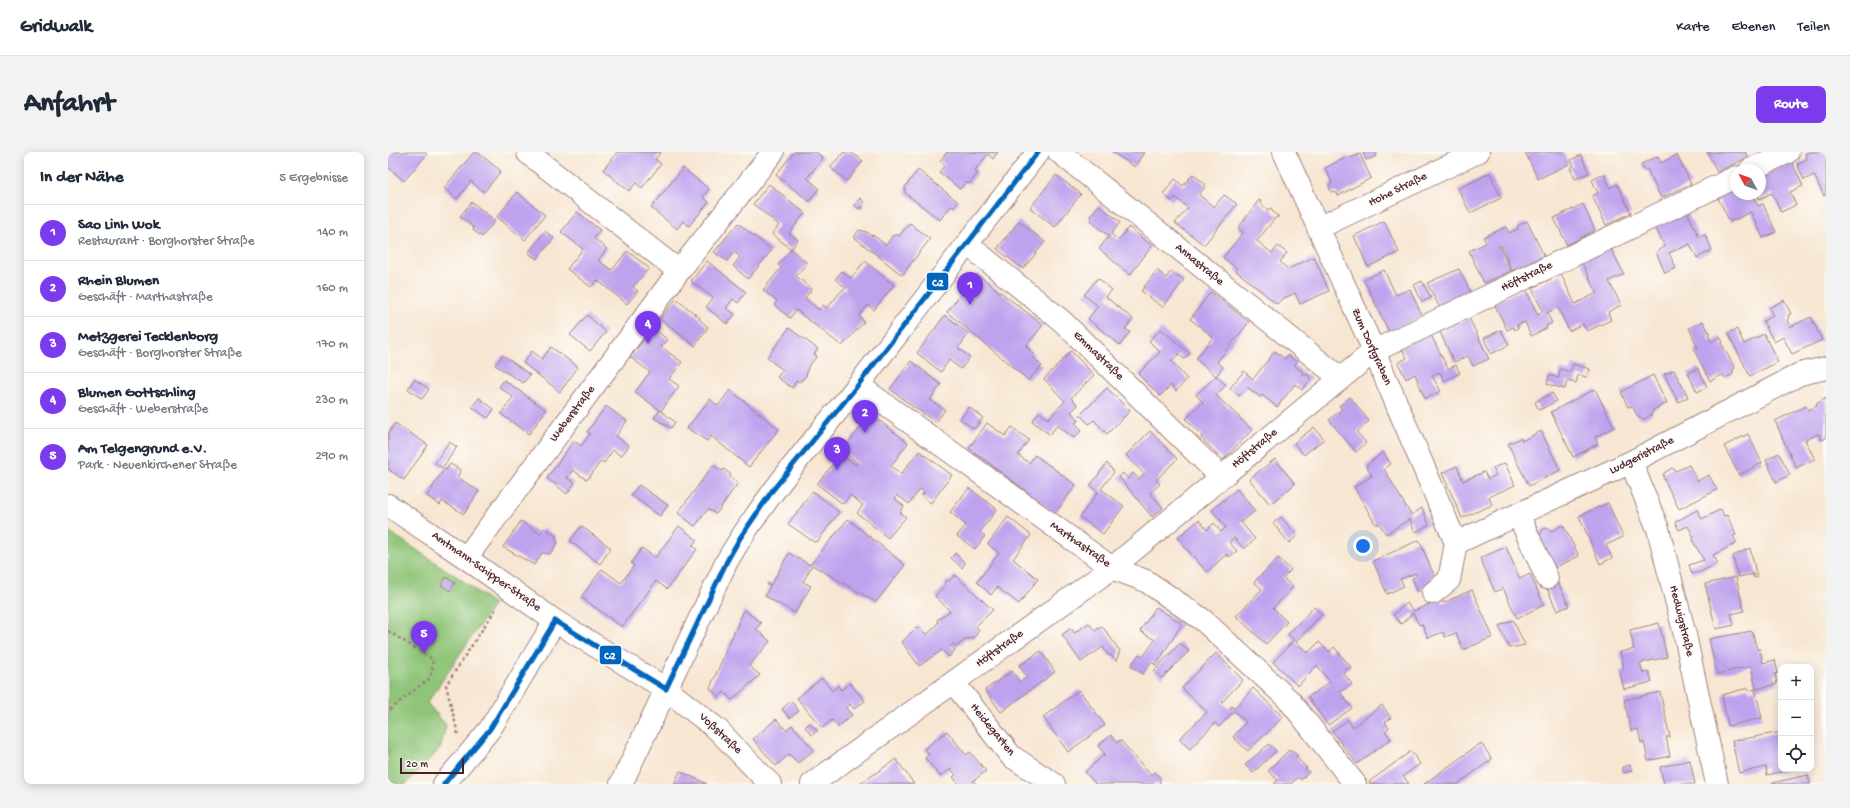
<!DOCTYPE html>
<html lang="de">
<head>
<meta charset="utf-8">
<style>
  body { margin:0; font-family:"Gochi Hand",sans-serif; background:#f2f2f3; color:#1f2937 }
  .controls { position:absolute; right:12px; bottom:12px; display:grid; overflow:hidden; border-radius:8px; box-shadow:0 2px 10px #0003 }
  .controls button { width:36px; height:36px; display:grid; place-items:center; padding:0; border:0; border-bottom:1px solid #e0e1e3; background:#fff; color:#1f2937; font:20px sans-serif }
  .compass { position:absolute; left:1342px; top:12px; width:36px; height:36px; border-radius:50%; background:#fff; box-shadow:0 2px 10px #0003; rotate:311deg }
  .scale { position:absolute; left:12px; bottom:10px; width:64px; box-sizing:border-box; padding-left:4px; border:2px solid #4a1f2b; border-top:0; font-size:11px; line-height:14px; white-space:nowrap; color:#4a1f2b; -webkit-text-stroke:3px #fdfcf7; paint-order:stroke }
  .you { position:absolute; left:975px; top:394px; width:14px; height:14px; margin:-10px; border:3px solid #fff; border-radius:50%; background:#1a73e8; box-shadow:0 0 0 6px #1a73e833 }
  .badge { display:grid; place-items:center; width:26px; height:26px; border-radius:50%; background:#7c3aed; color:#fff; font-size:13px; font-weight:700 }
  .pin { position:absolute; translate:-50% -33px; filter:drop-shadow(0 1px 2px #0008) }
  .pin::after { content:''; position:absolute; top:21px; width:14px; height:12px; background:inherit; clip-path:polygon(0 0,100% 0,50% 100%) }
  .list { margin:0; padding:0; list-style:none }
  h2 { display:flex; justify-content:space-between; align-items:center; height:52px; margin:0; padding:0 16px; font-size:17px }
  h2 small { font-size:13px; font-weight:400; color:#747a83 }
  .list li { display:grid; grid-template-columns:26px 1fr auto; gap:12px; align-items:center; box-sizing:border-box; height:56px; padding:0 16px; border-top:1px solid #e0e1e3 }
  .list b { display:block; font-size:15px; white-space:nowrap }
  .list p { margin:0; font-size:13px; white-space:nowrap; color:#747a83 }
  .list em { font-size:13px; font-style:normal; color:#747a83 }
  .icon { flex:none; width:22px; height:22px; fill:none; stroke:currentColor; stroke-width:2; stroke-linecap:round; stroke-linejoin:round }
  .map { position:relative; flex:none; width:1438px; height:632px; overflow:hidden; border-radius:8px }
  header { display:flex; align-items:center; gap:24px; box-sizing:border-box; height:56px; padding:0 20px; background:#fff; border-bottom:1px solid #e0e1e3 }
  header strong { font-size:19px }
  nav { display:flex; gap:22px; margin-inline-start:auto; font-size:14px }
  .intro { display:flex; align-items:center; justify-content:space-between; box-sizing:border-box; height:96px; padding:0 24px }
  h1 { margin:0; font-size:28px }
  .button { padding:10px 18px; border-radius:8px; background:#7c3aed; color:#fff; font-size:14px; font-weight:700 }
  main { display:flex; gap:24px; padding:0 24px }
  aside { flex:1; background:#fff; border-radius:8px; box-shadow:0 2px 10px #0003 }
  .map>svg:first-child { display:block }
  .green { fill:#8fc578; stroke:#6c7252 }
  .building { fill:#bda2ee }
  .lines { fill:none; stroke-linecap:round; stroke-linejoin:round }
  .minor-casing { stroke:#a0827e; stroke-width:24 }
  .major-casing { stroke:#a0827e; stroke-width:24 }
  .path { stroke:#a0827e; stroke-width:2.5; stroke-dasharray:3 3; stroke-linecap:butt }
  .minor { stroke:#fff; stroke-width:22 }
  .major { stroke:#fff; stroke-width:22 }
  .bus-1-casing { stroke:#fdfcf7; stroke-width:8 }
  .bus-1 { stroke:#0065bd; stroke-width:5 }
  .labels { text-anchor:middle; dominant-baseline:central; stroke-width:3.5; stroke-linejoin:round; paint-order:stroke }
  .street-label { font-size:12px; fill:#4a1f2b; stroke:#fdfcf7 }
  .line-badge { stroke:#fdfcf7; stroke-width:1.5 }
  .badge-label { font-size:11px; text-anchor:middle; font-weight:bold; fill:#fff }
</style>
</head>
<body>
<header>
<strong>Gridwalk</strong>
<nav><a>Karte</a><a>Ebenen</a><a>Teilen</a></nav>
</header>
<div class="intro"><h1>Anfahrt</h1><a class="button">Route</a></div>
<main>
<aside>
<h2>In der Nähe<small>5 Ergebnisse</small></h2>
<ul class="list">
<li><span class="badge">1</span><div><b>Sao Linh Wok</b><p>Restaurant · Borghorster Straße</p></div><em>140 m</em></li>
<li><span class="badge">2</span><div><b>Rhein Blumen</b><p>Geschäft · Marthastraße</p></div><em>160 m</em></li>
<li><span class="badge">3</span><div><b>Metzgerei Tecklenborg</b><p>Geschäft · Borghorster Straße</p></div><em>170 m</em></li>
<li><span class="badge">4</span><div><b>Blumen Gottschling</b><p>Geschäft · Weberstraße</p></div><em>230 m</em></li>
<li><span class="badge">5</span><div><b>Am Telgengrund e.V.</b><p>Park · Neuenkirchener Straße</p></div><em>290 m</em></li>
</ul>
</aside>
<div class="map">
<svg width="1438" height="632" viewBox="0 0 1438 632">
  <rect width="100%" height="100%" fill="#fdfcf7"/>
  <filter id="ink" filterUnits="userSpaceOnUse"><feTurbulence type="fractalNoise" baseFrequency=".025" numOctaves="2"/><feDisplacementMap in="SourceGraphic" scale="8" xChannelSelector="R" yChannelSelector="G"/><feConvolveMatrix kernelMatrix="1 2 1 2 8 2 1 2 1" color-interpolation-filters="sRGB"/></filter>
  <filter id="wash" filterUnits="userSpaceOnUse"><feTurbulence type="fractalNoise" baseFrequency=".012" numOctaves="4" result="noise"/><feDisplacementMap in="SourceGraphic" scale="16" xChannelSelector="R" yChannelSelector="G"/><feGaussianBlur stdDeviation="0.9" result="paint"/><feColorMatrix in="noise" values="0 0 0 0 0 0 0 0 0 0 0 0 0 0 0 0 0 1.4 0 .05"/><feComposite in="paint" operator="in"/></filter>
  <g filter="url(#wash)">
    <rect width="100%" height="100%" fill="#f7e6d2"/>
    <path class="green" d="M0,379L74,428L106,452L39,551L58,573L52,597L18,632H0Z"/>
    <g id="blocks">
      <path class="building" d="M0,0H36L39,2L16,29L0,15Z
        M86,0H89L113,19L96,40L83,29L69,47L56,36Z
        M229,0H273L267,7L273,12L254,36L248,31L241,39L215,18Z
        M406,0H428L435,6L419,26L431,36L421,49L388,23Z
        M456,0H463L475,9L459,29L442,15Z
        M559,0H610L605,7L600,2L587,18L590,21L581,32L578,30L572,37L551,20L557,13L552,9Z
        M724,0H756L747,15Z
        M975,0H987L989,4L978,8Z
        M1137,0H1175L1181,12L1150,27Z
        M1319,0H1357L1360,5L1329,20Z
        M1421,0H1438V43L1436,44L1426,23L1416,28L1409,12L1419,7L1417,2Z
        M972,2L983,26L950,44L949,41L943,40L941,35L944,30L937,16L961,4L962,6Z
        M1193,3L1201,21L1187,27L1182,16L1186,14L1183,8Z
        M1289,3L1303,32L1273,46L1259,17L1256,19L1253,12L1270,4L1273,11Z
        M1404,10L1415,34L1402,40L1408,53L1393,60L1384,41L1371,47L1369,42H1372V24Z
        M295,16L321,37L315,45L321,50L301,74L295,69L289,77L263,56Z
        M530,18L570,50L566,56L563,54L552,68L517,41V35Z
        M1102,21L1113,46L1082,61L1070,37Z
        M805,22L818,33L811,43L826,55L836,43L849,52L816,93L787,71L800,56L787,45L784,49L775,42L787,27L795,34Z
        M1216,22L1222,36L1229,32L1243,61L1218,73L1204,44L1210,41L1204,28Z
        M668,23L693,42L667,75L642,56Z
        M381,32L417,61L401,81L410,88L403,97L384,82L391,73L365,52Z
        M1348,34V42H1364L1370,54L1375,52L1388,80L1375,86L1363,60L1342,70L1329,44Z
        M129,40L157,63L137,88L109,65Z
        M472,46L476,50L474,57L472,55L471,57L466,53Z
        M871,48L873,49L872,51L880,58L882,56L885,58L884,59L891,65H888L869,89L884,101L890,94L899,101L892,110L900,117L926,105L941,139L912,152L907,141L894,147L889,152L847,118L849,116L835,106L855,80L850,76Z
        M84,50L107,69L94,85L85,78L86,76L72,64Z
        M1195,52L1207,78L1179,93L1166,66Z
        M711,53L732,70L723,82L731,88L741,75L764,94L742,123L711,97L721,84L703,70L702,64Z
        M1298,58L1311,85L1317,83L1324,98L1309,106L1302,92L1281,101L1288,116L1277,121L1268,100L1277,95L1267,74Z
        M189,60L212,78L206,86L219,97L210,108L218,114L224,118L239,99L261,116L245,135L250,139L239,152L209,128L203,135L179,117L195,97L173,80Z
        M631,69L657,90L635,117L609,97Z
        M996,69L1011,100L980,115L966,84Z
        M1139,69L1156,104L1124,119L1113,93L1111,94L1123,119L1096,131L1081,99L1098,91L1095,85L1118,75L1121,81L1130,77L1129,74Z
        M350,71L384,98L360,127L345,114L352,105L346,100L339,109L326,100Z
        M522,71L542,87L514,123L466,85L471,78L479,80L484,84L485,83L498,93L505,83L507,84L508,82L511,84Z
        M157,79L166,86L149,107L140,101Z
        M1222,95L1236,122L1221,129L1233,153L1220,160L1223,168L1199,179L1195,172L1181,179L1170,155L1159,161L1164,171L1158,174L1159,176L1143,184L1137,170L1129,173L1130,176L1127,178L1126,175L1119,178L1106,151L1137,136L1150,163L1155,160L1144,136L1173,122L1187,152L1209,141L1193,109Z
        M403,97L419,111L408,124L424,137L417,146L431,158L435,153L439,156L455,137L456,138L458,136L447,127L454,119L463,126L477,109L506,133L486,158L480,153L471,164L476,170L454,194L408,158L402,166L386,153L389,149L375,138L393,116L390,113Z
        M319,109L358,140L350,151L345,147L338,156L347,162L339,172L318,155L325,146L303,129Z
        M1071,117L1083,141L1052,156L1039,131Z
        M769,118L778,126L783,119L796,128L775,155L753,139Z
        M996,118L1008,143L1022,137L1034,164L1001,180L976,128Z
        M589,122L655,173L638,194L646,202L644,204L654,214L640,228L559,160Z
        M710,126L724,138L718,145L745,167L737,177L742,180L732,193L700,167L710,154L696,143Z
        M1034,129L1043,146L1034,150L1026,133Z
        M823,140L861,170L829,210L835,215L828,224L838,233L828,243L864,278L835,308L813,286L814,284L798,267L815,250L808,243L828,224L808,207L825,185L802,167Z
        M288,147L312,166L311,167L320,175L307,194L272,167Z
        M1396,148L1403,162L1400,163L1401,166L1399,168L1402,175L1423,165L1434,188L1404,202L1395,185L1386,190L1375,169L1385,164L1381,156Z
        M199,163L218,180L202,199L182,183Z
        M557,163L581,182L570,196L582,205L573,217L561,208L553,220L529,201Z
        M1081,166L1101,207L1085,214L1080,204L1066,210L1052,180Z
        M1315,169L1322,182L1320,183L1323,190L1332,185L1335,190L1333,191L1347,216L1345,218V222L1338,226L1334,223L1322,229L1306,198L1310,196L1301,176Z
        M265,176L280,188L273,195L294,210L281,227L291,234L273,259L247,240L262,220L242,205Z
        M401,176L430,197L426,202L429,204L420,215L418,224L411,230L409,228L404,236L389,225L395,218L379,206Z
        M773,177L802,202L796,207L791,202L783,209L799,227L788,239L783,233L772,244L750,222L772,200L761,189Z
        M1349,177L1356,192L1376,182L1390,210L1362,224L1340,181Z
        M1113,178L1121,193L1103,202L1096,186Z
        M1042,181L1060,217L1068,213L1072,221L1056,229L1052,220L1044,224L1053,239L1037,247L1027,222L1018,227L1010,211L1019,206L1013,195Z
        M163,195L190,215L172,240L135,211L144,199L154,207Z
        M683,199L706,223L683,246L690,253L683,260L691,268L687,271L694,278L686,286L669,273L662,283L644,269L651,260L660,267L677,249L656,227Z
        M887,199L897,207L900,203L909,210L906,213L916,221L914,222L921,223L922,228L914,238L907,232L889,255L874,243L872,245L859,235L851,244L842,236L856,219L865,227Z
        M115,203L142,223L135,231L107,213Z
        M523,209L553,233L542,248L557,258L548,270L524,254L502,237Z
        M1185,212L1202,217L1199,225L1190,223L1188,231L1179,229L1177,237L1159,232L1161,223L1171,226L1172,217L1182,220Z
        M1310,216L1319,235L1309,240L1300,221Z
        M1286,218L1300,245L1290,250L1276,222Z
        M1265,223L1279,251L1265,258L1263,263L1256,267L1250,265L1244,254L1240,255L1233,240Z
        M26,227L41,237L34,247L20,237Z
        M116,228L158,258L141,282L113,262L125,245L111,235Z
        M719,236L742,259L719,282L706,268L701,272L692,263Z
        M1207,237L1226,275L1207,285L1210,292L1185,305L1163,260Z
        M342,238L391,277L361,315L323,284L319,289L299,276L322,247L330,254Z
        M1164,241L1169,249L1151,258L1147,250Z
        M962,245L981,269L969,280L978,291L968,300L941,268L954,257L951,254Z
        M91,246L106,257L100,266L84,255Z
        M1438,246V286L1434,288L1431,282L1417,288L1427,307L1408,316L1387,269L1418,254L1420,258L1427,255L1429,254L1428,252Z
        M218,254L239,269L228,284L241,294L233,304L225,298L216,311L213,309L199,328L185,318L179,326L187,331L179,342L159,326L186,289L193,294L202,282L199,280Z
        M581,255L595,266L586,277L572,267Z
        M272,258L287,270L283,276L266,266Z
        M483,262L520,291L503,314L513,322L531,299L564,323L543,351L534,344L536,340L532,337L521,352L509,343L507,347L516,354L512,360L518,365L500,386L469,361L475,353L462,343L455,352L429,332L453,302L468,313L470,311L454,299Z
        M7,271L40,293L16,328L0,317V282Z
        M599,271L617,284L624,275L641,288L630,303L641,311L647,303L688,333L667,361L581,296Z
        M926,275L936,287L916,303L906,291Z
        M762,279L789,307L768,328L772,332L762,341L775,356L764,365L731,325L735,321L740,327L745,321L751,327L756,322L738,303Z
        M1153,279L1172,318L1141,334L1120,292L1133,286L1134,289Z
        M1360,282L1374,311L1351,323L1336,294Z
        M61,290L69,295L54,316L47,311Z
        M995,300L1003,312L996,317L1023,363L1034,356L1041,373L1027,380L1022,367L998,382L991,371L988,373L966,335L984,324L978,314Z
        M1391,301L1402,323L1388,330L1378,308Z
        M887,307L907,332L882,352L861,327Z
        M719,311L726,320L713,337L736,354L715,382L692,365L710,340L702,334Z
        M1117,311L1127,333L1101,345L1104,353L1074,366L1054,321L1069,314L1075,329L1096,320L1100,327L1108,323L1105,316Z
        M62,312L73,318L69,325L91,339L76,362L54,349L52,353L39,344L56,317L58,318Z
        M325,313L334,319L336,317L343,323L341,325L350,331L328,362L320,357L307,374L290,361Z
        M1301,313L1309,329L1321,323L1329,338L1291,357L1275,325L1276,321L1284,316L1288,319Z
        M251,333L280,353L272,364L243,343Z
        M581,336L609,357L592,380L597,384L587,397L569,384L578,373L562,360Z
        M849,337L867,359L853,370L867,387L856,397L846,386L841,390L849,399L841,405L839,402L819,420L789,386L811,368L819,378L826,371L833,380L838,375L824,358Z
        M425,339L451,360L430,389L426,390L400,372Z
        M1220,351L1235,385L1218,393L1224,406L1212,412L1191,364Z
        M1333,357L1336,364L1339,363L1348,383L1345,384L1349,391L1325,403L1330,411L1314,419L1304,422L1301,413L1316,408L1306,391L1305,386H1306L1300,374L1291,378L1287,370L1309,358L1314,367Z
        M620,365L643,383L625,407L650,427L631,452L609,435L603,443L589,430L611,401L600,392Z
        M893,365L909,384L901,391L885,371Z
        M460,367L517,413L488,450L424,413L415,430L423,434L407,461L377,444L382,434L379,433L380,431L383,433L401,401L422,413Z
        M133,369L152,382L156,376L168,384V389L170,390L162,402L154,401L146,413L115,395Z
        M1175,373L1191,404L1166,416L1150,384L1153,382L1154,378L1159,376L1164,379Z
        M193,374L223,396L212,412L182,389Z
        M291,374L309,388L304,394L309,397L279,437L268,429L234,475L193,445L214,417L233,431L246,413L243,411L254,396L267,406Z
        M1031,388L1047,425L1030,440L1024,426L1029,424L1028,421L1012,427L1016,434L999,442L985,409Z
        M1118,395L1132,427L1142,422L1156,453L1129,466L1115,436L1107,440L1092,406Z
        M1362,396L1369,425L1366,426V422L1350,425L1345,404Z
        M567,401L577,411L574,416L563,406Z
        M890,406L903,418L895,426L905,435L885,456L899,470L878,492L848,464L874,437L866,430Z
        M567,423L605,458L588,474L591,478L586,486L578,487L568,495L565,492L563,494L567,498L561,505L554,498L531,514L514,490L530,474L539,483L550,471L549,468L562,459L547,444L558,432L556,431L560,428L561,429Z
        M58,425L67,431L62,439L53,433Z
        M1348,425L1356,459L1343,462L1346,473L1328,477L1317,432Z
        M1170,431L1181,454L1169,459L1159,436Z
        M1084,438L1105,485L1075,498L1068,481L1057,485L1055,480L1040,486L1034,472L1031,473L1025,461L1013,472L1005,463L1019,451L1026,459L1053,447L1055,451Z
        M768,455L794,472L768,513L763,510L755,522L743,514L751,502L755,505L767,488L752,479Z
        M926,455L934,462L908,490L920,501L931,490L941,500L946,495L963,515L955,520L964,532L952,540L964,556L940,573L920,545L942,530L929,513L910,534L885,510L906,488L900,482Z
        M356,458L373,471L368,477L382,489L361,514L372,523L344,548L336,540L330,545L322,536Z
        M1125,468L1137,493L1121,496L1111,474Z
        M701,471L707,479L714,474L732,499L728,509L723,503L721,504L715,495L693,510L674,483L683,476L686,481Z
        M1271,471L1279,505L1252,511L1255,521L1261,520L1264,530L1236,537L1232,521L1236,516L1232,500L1246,497L1242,478Z
        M1364,479L1369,497H1372L1375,511L1387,508L1390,521L1387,522L1389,532L1368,537L1363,514L1329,522L1321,487Z
        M792,491L801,499L774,526L766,519Z
        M653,499L667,520L613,560L597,538L624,519L632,530L639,525L631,514Z
        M828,501L855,528L834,550L841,557L844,554L846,557L865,536L895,565L860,599L845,585L858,570L846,559L831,575L827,571L802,597L791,587L819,560L794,536Z
        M434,526L444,539L450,534L453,538L462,531L477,549L466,557L462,552L458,556L464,563L450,575L444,568L434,576L409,546Z
        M1360,536L1361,539L1367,537L1374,566L1340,574L1334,543Z
        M691,538L717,573L680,600L655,565Z
        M1272,540L1282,585H1278L1282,604L1260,609L1256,590L1253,591L1250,577L1243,579L1236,548Z
        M403,549L411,559L402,566L394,557Z
        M994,553L1003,566L997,570L1001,576L997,579L1003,587L969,612L944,579L960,568L965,575Z
        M388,567L398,578L404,573L426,598L410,611L401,602L388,614L365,587Z
        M422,571L429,579L424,583L417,575Z
        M559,579L578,603L582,600L598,619L585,629L588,632H571L565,625L568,623L563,617L552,624L537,606L541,602L536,597Z
        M1393,580V617L1401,618L1379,623L1378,615L1351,621L1344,589Z
        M723,583L729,591L732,588L763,623L767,620L773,627L771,629L773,632H706L707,631L697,620L717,602L710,594Z
        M1093,591L1104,607L1070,632H1036Z
        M881,592L888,599L865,621L857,613Z
        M901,598L903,600L904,598L910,604L908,605L919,616L917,617L921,620L913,628L910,625L903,632H886L890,628L880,619Z
        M1023,599L1032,612L1015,624L1021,632H982L981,630Z
        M508,607L526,632H472Z
        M1302,608L1307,632H1276L1272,615Z
        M1242,613L1244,619L1235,621L1234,615Z
        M292,619L319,632H286Z
        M1420,623L1422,632H1384V631Z"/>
    </g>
  </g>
  <g filter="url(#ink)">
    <use href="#blocks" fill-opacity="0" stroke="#a0827e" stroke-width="1"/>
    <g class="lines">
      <defs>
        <path id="minor" d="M671,0L952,226
          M896,0L986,199L1068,391
          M140,1L291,119
          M1362,18L1400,0
          M930,76L1090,0
          M579,92L675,170L833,325
          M470,233L724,416L758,429L815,468L901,548L967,632
          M1243,310L1270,377L1297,483L1329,632
          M0,353L78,406L167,469
          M1130,362L1159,426
          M1068,391L1243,310L1412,222L1438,216
          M78,406L291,119L385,0
          M1045,441L1061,428L1068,391
          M566,531L623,604L666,632
          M278,537L330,578L382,632
          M424,632L724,416L986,199L1348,25"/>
        <path id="major" d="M56,632L102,577L167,469L278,537
          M233,632L339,409C376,345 425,290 471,232C531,155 590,77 650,0"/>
      </defs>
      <use href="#minor" class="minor-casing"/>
      <use href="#major" class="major-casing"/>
      <path class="path" d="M0,479L44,507L45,514L42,526L0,559
        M70,582L58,533L109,455"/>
      <use href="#minor" class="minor"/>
      <use href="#major" class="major"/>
      <defs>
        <path id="bus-1" d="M167,469L278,537
          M278,537L339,409L352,386L384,339L470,233L650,0
          M56,632L102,577L167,469"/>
      </defs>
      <use href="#bus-1" class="bus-1-casing"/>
      <use href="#bus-1" class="bus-1"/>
    </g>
  </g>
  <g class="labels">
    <g class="street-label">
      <text transform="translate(1010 38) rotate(-26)">Hohe Straße</text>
      <text transform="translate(811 113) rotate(39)">Annastraße</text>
      <text transform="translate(1139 125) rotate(-26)">Höftstraße</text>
      <text transform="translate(983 195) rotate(66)">Zum Dorfgraben</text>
      <text transform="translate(710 204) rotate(44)">Emmastraße</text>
      <text transform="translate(185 262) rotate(-53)">Weberstraße</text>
      <text transform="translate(867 297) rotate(-40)">Höftstraße</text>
      <text transform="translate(1254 304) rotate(-27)">Ludgeristraße</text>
      <text transform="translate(692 393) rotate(35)">Marthastraße</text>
      <text transform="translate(98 420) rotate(35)">Amtmann-Schipper-Straße</text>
      <text transform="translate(1293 469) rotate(76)">Hedwigstraße</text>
      <text transform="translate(612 497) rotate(-36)">Höftstraße</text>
      <text transform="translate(604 578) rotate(51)">Heidegarten</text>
      <text transform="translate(332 582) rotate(43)">Voßstraße</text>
    </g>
  </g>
  <g class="line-badge">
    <rect x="538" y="120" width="23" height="19" rx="4" fill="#0065bd"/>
    <rect x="211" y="493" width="23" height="20" rx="4" fill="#0065bd"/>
  </g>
  <g class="badge-label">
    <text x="550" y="134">C2</text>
    <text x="222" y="507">C2</text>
  </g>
</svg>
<div class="controls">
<button>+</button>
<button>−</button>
<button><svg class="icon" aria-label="locate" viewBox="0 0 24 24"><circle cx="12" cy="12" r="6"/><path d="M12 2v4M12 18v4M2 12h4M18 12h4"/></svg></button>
</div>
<svg class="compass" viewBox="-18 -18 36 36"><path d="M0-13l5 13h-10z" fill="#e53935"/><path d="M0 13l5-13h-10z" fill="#747a83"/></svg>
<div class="scale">20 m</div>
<div class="you"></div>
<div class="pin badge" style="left:582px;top:153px">1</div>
<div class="pin badge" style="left:477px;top:281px">2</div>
<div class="pin badge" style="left:449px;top:318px">3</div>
<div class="pin badge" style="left:260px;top:192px">4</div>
<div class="pin badge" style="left:36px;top:502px">5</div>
</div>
</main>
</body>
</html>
